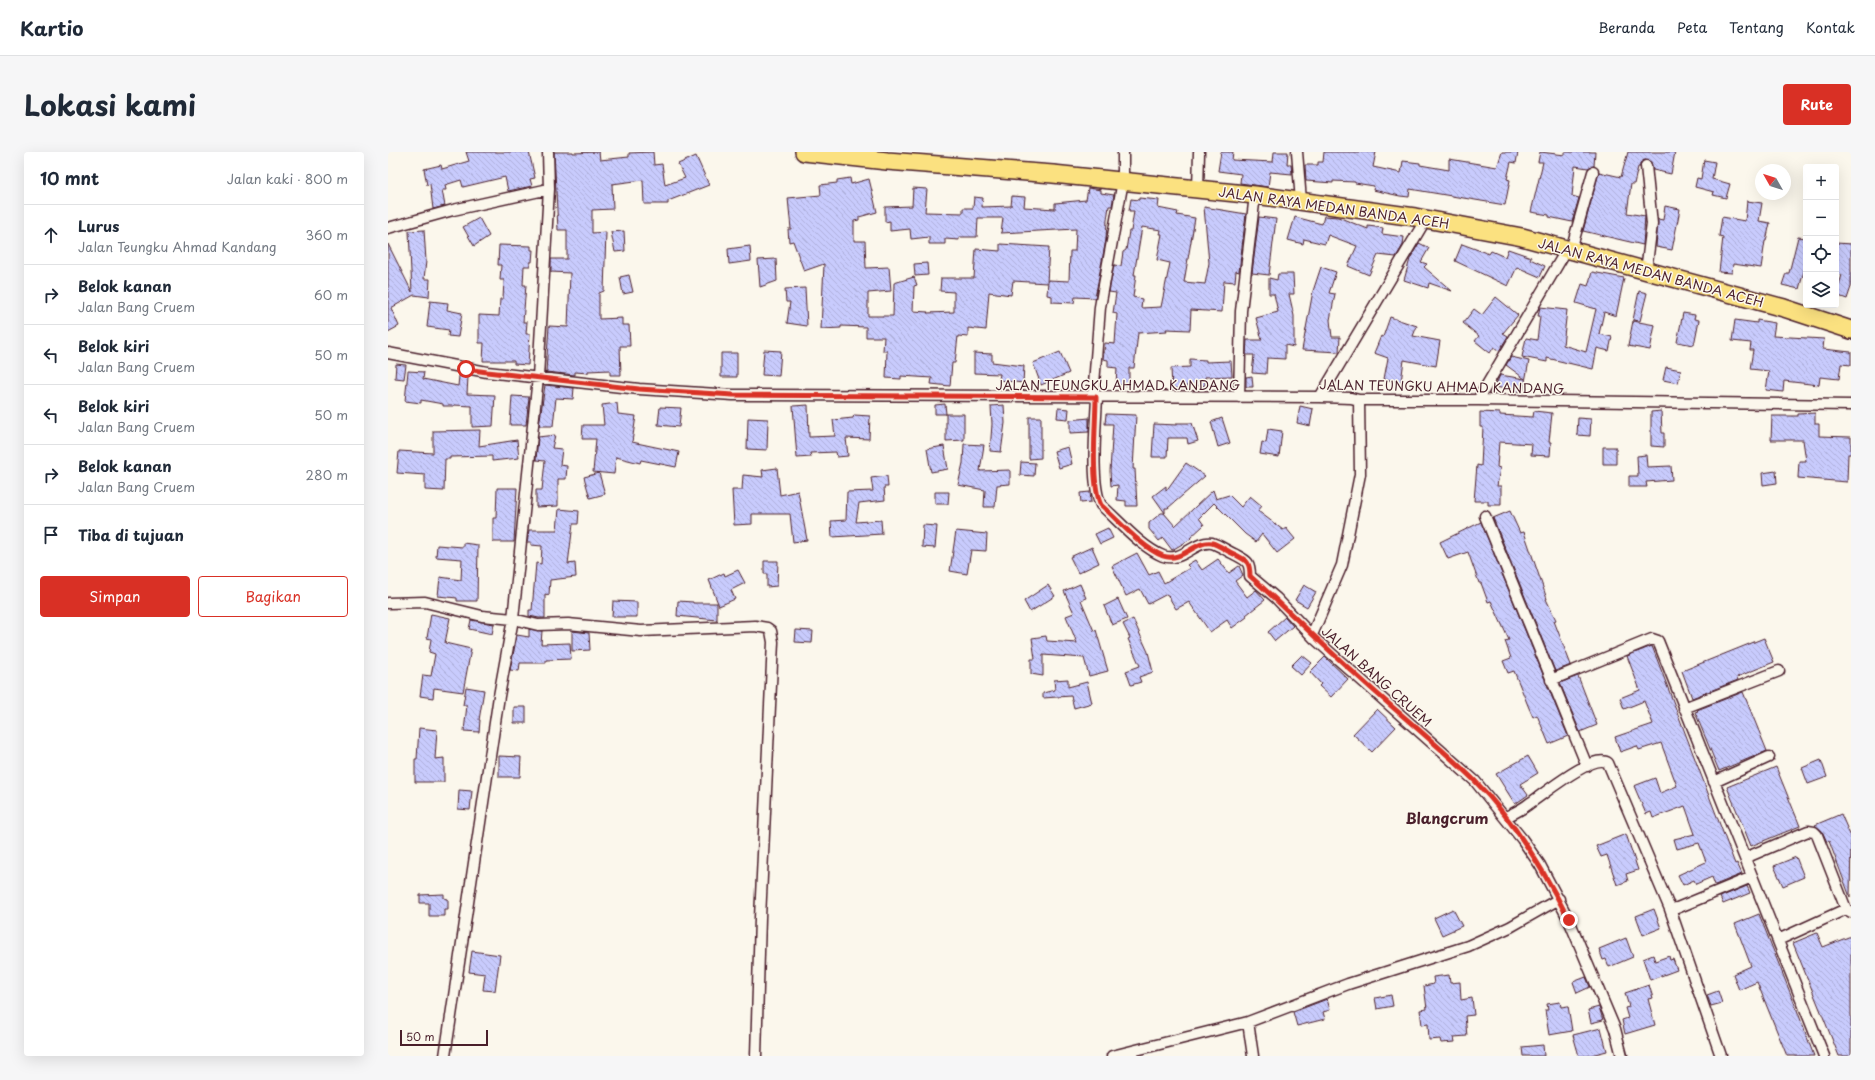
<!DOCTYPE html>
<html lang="id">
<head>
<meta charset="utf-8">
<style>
  body { margin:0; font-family:"Playpen Sans",sans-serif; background:#f6f6f7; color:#1f2937 }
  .controls { position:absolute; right:12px; top:12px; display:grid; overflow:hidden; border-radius:4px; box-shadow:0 4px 16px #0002 }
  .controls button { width:36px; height:36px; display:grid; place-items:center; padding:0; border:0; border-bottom:1px solid #e0e1e3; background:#fff; color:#1f2937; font:20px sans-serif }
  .compass { position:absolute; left:1367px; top:12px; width:36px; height:36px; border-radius:50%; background:#fff; box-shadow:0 4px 16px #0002; rotate:309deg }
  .scale { position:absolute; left:12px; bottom:10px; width:88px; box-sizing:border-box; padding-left:4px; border:2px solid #4a1f2b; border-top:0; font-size:11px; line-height:14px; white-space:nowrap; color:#4a1f2b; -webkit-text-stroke:3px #fbf7ec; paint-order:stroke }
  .stop { position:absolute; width:12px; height:12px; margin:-9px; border:3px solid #d93025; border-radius:50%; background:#fff }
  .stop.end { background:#d93025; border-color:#fff; box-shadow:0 1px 4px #0008 }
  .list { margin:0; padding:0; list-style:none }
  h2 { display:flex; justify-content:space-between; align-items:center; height:52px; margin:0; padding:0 16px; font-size:17px }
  h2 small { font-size:13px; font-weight:400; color:#747a83 }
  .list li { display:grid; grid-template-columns:26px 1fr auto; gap:12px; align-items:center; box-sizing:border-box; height:60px; padding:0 16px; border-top:1px solid #e0e1e3 }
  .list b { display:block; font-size:15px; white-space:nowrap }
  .list p { margin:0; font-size:13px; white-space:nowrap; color:#747a83 }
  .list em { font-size:13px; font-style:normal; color:#747a83 }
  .actions { display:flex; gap:8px; padding:12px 16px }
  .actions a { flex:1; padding:9px 0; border:1px solid #d93025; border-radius:4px; text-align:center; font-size:14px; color:#d93025 }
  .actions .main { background:#d93025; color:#fff }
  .icon { flex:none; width:22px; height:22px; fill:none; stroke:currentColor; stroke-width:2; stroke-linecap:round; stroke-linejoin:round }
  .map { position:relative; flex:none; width:1463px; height:904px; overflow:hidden; border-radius:4px }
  header { display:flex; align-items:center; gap:24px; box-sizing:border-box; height:56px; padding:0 20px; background:#fff; border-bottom:1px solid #e0e1e3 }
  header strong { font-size:19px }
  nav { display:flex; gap:22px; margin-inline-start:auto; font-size:14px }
  .intro { display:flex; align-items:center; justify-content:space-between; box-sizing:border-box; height:96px; padding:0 24px }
  h1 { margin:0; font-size:28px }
  .button { padding:10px 18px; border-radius:4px; background:#d93025; color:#fff; font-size:14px; font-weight:700 }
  main { display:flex; gap:24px; padding:0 24px }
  aside { flex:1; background:#fff; border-radius:4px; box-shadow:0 4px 16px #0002 }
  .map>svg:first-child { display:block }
  .building { fill:url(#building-back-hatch); stroke:#4a1f2b; fill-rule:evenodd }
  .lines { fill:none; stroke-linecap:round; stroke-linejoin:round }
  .minor-casing { stroke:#4a1f2b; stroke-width:13 }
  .trunk-casing { stroke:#4a1f2b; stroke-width:20 }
  .minor { stroke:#fbf7ec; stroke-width:10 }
  .trunk { stroke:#fbe180; stroke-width:17 }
  .route { stroke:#d93025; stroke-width:5 }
  .labels { text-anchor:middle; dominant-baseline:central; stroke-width:3; stroke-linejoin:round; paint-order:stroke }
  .street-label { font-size:13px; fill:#4a1f2b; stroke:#fbf7ec }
  .quarter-label { font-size:15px; font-weight:bold; fill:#4a1f2b; stroke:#fbf7ec }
</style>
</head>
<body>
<header>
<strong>Kartio</strong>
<nav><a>Beranda</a><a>Peta</a><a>Tentang</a><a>Kontak</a></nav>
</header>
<div class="intro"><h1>Lokasi kami</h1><a class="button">Rute</a></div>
<main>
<aside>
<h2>10 mnt<small>Jalan kaki · 800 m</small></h2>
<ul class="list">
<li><svg class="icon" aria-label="ahead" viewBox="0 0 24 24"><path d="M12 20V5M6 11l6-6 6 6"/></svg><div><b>Lurus</b><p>Jalan Teungku Ahmad Kandang</p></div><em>360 m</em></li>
<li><svg class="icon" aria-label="right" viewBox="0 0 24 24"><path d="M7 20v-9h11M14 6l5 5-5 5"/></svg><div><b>Belok kanan</b><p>Jalan Bang Cruem</p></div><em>60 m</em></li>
<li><svg class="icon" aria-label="left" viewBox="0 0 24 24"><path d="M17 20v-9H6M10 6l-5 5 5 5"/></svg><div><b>Belok kiri</b><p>Jalan Bang Cruem</p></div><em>50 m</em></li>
<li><svg class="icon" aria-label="left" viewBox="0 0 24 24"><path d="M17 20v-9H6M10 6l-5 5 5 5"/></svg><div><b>Belok kiri</b><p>Jalan Bang Cruem</p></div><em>50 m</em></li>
<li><svg class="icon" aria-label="right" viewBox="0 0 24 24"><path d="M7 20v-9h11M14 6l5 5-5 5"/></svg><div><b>Belok kanan</b><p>Jalan Bang Cruem</p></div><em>280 m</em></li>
<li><svg class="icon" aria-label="arrive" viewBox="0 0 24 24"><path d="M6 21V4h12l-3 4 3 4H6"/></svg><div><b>Tiba di tujuan</b></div></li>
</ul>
<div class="actions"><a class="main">Simpan</a><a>Bagikan</a></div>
</aside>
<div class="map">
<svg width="1463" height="904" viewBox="0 0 1463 904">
  <defs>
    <pattern id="building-back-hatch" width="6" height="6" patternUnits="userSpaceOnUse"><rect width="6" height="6" fill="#c8cbfd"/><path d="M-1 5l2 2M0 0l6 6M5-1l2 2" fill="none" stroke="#adaed9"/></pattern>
  </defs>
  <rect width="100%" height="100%" fill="#fbf7ec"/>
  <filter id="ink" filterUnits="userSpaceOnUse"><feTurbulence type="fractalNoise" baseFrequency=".025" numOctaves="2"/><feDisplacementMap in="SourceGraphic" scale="8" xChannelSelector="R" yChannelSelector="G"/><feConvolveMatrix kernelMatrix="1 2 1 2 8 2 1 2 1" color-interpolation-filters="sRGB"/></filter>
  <g filter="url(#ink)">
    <path class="building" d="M78,0H141L147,26L142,27L144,34L120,39L117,25L75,35L73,28L57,33L58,38H54L57,54L45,57L42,32L39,33L36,17L53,13L54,17L81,9Z
      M166,0H185V1L211,0L212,8L241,5V1L265,0L266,13L274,12L277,33L297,26L290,12L308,4L321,33L280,49V52H256L255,28L224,32L225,57L204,58V81L218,80L216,139L211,141V167L234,166V173H241L242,194H232L233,223H222V218L200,219V221L187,220V223L158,220L161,174L180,175L182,121L163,120V107H179V78H170Z
      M833,0H845L844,8L885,10L886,0H900L899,12H903L904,22L882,20L880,35L852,31L853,22L830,19Z
      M936,0H988L985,15L1013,21L1015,9L1032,11V13L1061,18V7L1109,15L1114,0H1130L1128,11L1123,10L1119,27L1122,28L1117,53L1022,37L1021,45L1012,44L985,38L986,34L967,31V30L945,29V31L918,29L917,13H930V10H935Z
      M1152,0L1177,3V0H1207L1206,14L1200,16L1187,14L1184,44L1191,46L1184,70L1161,65V63L1143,60L1155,10H1150Z
      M1240,0H1287L1283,22L1265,18L1263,10L1257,8L1252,11V15H1250L1246,32H1243L1239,61L1257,64L1255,93L1195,79L1211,20L1233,25Z
      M1316,8L1327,10L1324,27L1342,32L1338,46L1325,43L1326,40L1307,35L1309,26L1313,27Z
      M462,26L463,32L481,27L489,60L471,65V68L466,69V89H477L478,116L501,115L503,139L480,141V164H505L506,131L526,125L529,133L526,134L525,159L540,160L539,161L566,160V140L552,139L553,126H586L588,97L612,99V92L661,95L659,131L625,129L623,143L601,140L598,178L580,176V185L570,184L567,211H564L562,234L543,232L544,226L513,224V227L498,226L499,199H495L496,185H478V175L453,174V176L433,177L436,112L416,119L405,89L401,90L400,77H403L400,46L433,43L432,33L449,31V28Z
      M525,36L539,37L537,60L575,61V56H585L586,45L595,46L594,55L623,54L624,44L637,45L636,55L667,57V51L698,48L700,36L713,38V41L726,43L724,54H721L719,68L718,88L707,146L687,145L686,151L664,150V144L659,143L660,128L681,129L682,99H687L688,77L613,81L615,66H590L589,85H571V88L557,87V92H541V85L523,87L522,77L502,79V69L497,70V55L524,54Z
      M751,46L771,48L770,56L790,60L789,63L807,66L796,130L817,132L821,111L816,55L858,62L851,120L848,119L847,130L836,129L834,160L803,158L802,178L778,177L779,179L750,181L746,216H741V233H728L729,216L720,215V208L715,207L717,191L727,192L729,162L725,161L728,141L721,140L726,113L733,114L735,100L738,98L741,79H743L746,59H741L743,47L751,48ZM754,75L773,78L772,82H774L769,108L782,111L773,155L753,156L754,147L745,145L748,123H746Z
      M1359,49L1374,51L1371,69L1382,71L1378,89H1377L1373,116L1345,112L1344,121L1331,120L1335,85L1331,84L1334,65L1357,69Z
      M1277,54L1292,57L1284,98L1268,95L1270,67L1275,68Z
      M936,64L950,65L980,77V74L995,76L994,82L1016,85L1015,93L1008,105L990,103L981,123L960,114L969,94L940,83L937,92L916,87L915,92L900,88L907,65L934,72Z
      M871,65L888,67L881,123L864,121Z
      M91,66L101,84L86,94L75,75Z
      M36,78L38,109L36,127H42L41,145L26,143L3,156L11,174L0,180V92L24,140L21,79Z
      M236,79L237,99L227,100L223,80Z
      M1410,85L1418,86V119H1416L1411,137L1394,133L1398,121H1401Z
      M1031,91L1041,96L1033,110L1039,112L1036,115L1064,139L1041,131L1040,136L1016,128L1022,107Z
      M1448,91L1463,92V135L1459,147L1448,143L1454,123L1448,122Z
      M1074,92L1101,102L1103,99L1117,105L1120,97L1143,105L1142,107L1157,114L1152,125L1129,115L1120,134L1067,109Z
      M111,93L143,94V98H145L144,110H142V114H136L135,133H138L135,170H139L138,182H142L140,213L126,212V209H95L96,191H91V163L111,164L112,147H115L116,128H112L113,113H110Z
      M362,94L363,109L341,112L340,97Z
      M388,107L389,129L372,135L370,108Z
      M539,111L540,123L527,124L526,112Z
      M933,115L948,120L941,141L947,142L942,168L944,185H952L951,200L914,198L925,139Z
      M1204,120L1236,126L1228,164L1216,160L1211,182L1224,185L1221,199L1209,196L1205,217L1159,206V210L1134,205L1138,186L1149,188L1152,164H1150L1152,155L1179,158L1175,193L1198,200L1208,157L1188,151L1194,132L1200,134Z
      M890,122H905L906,142H901L906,164V195L897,193V207L879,206L878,222L864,221L866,203H858L859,188H874L868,166L890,160L886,142H881V126L889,128Z
      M241,123L245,140L235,142L232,125Z
      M417,136L419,174L399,171L402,150H398L397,137Z
      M1251,139L1259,141L1252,169L1245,168Z
      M1108,145L1130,163L1115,181L1120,184L1111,199L1106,195L1102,201L1087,189L1091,184L1075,171L1086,157L1094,163Z
      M42,149L60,151L59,158L74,161L70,185L60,184L61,178L39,175Z
      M1295,161L1307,163L1306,167L1311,168L1306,193L1289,190Z
      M1002,165L1029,174L1025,184L1052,189L1048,214L1016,208L1013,230L996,227L1000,206L986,201L993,184L995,185Z
      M1347,168L1369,171V168L1387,171L1385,184L1436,187L1435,197L1463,200V213L1453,212L1451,227L1432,225L1431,233L1396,229L1395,240L1378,238L1381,219L1362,217L1365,198H1362L1363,191L1344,189Z
      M1245,169L1267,173L1262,198L1240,194Z
      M376,198L393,199L391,224L374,223Z
      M672,200L681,221L653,233L645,211Z
      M333,201H349V225H333Z
      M586,201L604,202V210L636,214L635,231L611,228L612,222L586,221Z
      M1123,205L1141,209L1135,240L1107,235L1112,223L1137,227L1118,213Z
      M802,207L818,208V210L843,209L844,224L817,225V234L799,233V236L784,237L783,216L802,215Z
      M8,212L18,213L16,227L7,226Z
      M1278,215L1293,218L1290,231L1275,228Z
      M20,219L36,220L35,227L70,234L71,224L80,225L79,242L107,243L105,274L84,275V254L66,253V254H55V252L33,248V251L17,249Z
      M864,224L865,235H858V225Z
      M157,233L186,236L185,247L168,246L165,274H151Z
      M124,244L141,245L138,273H122Z
      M229,251L230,262L248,264L244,290L291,300L288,315L253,308L252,311L228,305L226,322L205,320L208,287H194L195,273H216L214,253Z
      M557,252L558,262H547V253Z
      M420,253L421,285L447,284L445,268L465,266L466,263L482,264L481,287L458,286L460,304L449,305L448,300L422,301L423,305L409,306L405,254Z
      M616,253L617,271L613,300L602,299L604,272L603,254Z
      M912,254L925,257L922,274L909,271Z
      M272,255L293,256L291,275L270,273Z
      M670,256L681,257L680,267L669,266Z
      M1146,259L1164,261L1161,290H1163L1162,304L1143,303L1144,292L1111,290L1109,315L1112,316L1109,334H1113V353H1100V349H1086L1089,313L1093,314L1095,275H1092V260L1112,261V263L1145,265Z
      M1273,259L1274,281H1276V295L1263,294V260Z
      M1427,261V272H1431V284L1463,285V302H1460L1459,330L1410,326L1411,309H1418L1415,288H1383L1384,264H1410V262Z
      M558,262H576V288L558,289Z
      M718,262L748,263L745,317H747L749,354H738V349L729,348L730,333L723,334L722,319L725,272H717Z
      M641,265H653V306L641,307Z
      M360,266L380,267L379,298L359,297Z
      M701,266V280L682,281V268Z
      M834,266L842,291L830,295L823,270Z
      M1190,266L1203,267L1202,284L1189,283Z
      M789,271H804L810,289L800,292L799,286H780L779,305H764L766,272L789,273Z
      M880,277L894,279L891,305L872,302L874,290L878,291Z
      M92,278L91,294L129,288L131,306L104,309V304L62,305V307H57L56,339L37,338V323L9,321L11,299L45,301V279Z
      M167,283L164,296L174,297L172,313L179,314L178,327H170V354L148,355V338H154L157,309L148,308L150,285Z
      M576,292L596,293L592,319L622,318V332L609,333L607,355H596L597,338L570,333L575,311Z
      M556,294L560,317L543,320L539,297Z
      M680,295L684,312L671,316L666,299Z
      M1215,295H1228V312H1215Z
      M1258,303L1259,315L1283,314L1284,328L1258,330L1259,335H1241V324H1250L1249,304Z
      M633,310L647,311L646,324L632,323Z
      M798,311L817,324L780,356H777V361L765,344L778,334V339Z
      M389,316L392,343L410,339L419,388L405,390L402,362H364V372L346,373L344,338H354L355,323L375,325L374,318Z
      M1388,319L1389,331L1375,333L1374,321Z
      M211,321L217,342L202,346L196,325Z
      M499,324L500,335H496L497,348L471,351L468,370L493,368L494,382L444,385L443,369L458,368L459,340L485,339L483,326Z
      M109,336H129L126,390H105V366H108Z
      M825,338L828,347L841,343L853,355L862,344L874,354L870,359L895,378L898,376L907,387L889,401L874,382L868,390L857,382L826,351L811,366L816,373L802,386L803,387L784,398L775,386L771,389L761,377V371L773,361H776L787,374Z
      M547,340H561L560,352H547Z
      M702,340L703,350L693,351L692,341Z
      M171,357L191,359L190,372H185L180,412L187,411L188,425L162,428L161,443L157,442V466H151L141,464V458H144L148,411L153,412L154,394L143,393V390H139L141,378H169Z
      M1122,359L1132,381L1136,380L1159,447H1158L1168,468L1166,469L1183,513L1167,519L1105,366Z
      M1093,370L1180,584L1161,592L1149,563L1145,565L1141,556L1126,519L1120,521L1115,509L1123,506L1117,489L1121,488L1103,449L1100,450L1093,431H1091L1080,400L1060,407L1052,390Z
      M535,373L549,374L547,396L534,395Z
      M720,376L725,386L712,392L707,382Z
      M568,379L599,382L598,399L583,398L579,422L562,419Z
      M75,391L90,393L89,449H69V446L50,444L52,425L73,428L74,407L48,405L49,393L75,395Z
      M704,395L711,411L690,421L682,405Z
      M749,401L761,423L770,419L776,431L802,416L799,413L807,408L814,418L830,407L841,421L851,414L855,423L847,429L859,445L868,438L877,448L858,463L859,465L844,476L839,468L822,480L801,450L788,457L779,442L760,452L752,437L738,444L724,414Z
      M376,409H390L389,434L379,435V422H376Z
      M350,418L357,431L343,438L347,447L331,454L321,428L336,421L337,424Z
      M692,432L698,446L693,448L706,479L708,478L720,519L701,524L696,506L655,503V524L643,522V507H647L644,486L658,484L659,489L689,491L678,464L686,461L676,439Z
      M660,433L667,444L642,460L636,449Z
      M916,433L928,440L919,455L907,448Z
      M730,447L739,467L724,473L716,454Z
      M225,449L249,450V465H224Z
      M290,449L305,450V451H329V468L289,464Z
      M43,462L62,466L57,491L83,497L75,540L46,536L45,546L32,544L35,523L43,524L47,502L41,500L43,487L39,486Z
      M897,465L905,474L887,489L880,480Z
      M745,467L760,500L765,520L751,525L753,530L743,533L738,519L752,514L740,487L742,486L735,472Z
      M83,468L106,472L104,482L81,477Z
      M141,477L154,479L153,492L182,491L183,507L158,508V511H132L131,519L122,518L129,483L141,485Z
      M408,478L425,479L424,491L407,490Z
      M184,479L201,481L202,498L184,499Z
      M1376,486L1386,510L1349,525L1350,528L1304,546L1294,519Z
      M1264,494L1347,712L1349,711L1354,722L1327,733L1324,725L1308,732L1306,728L1295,733L1290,723L1318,710L1311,691L1289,697L1286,687L1307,682L1297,654L1265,666L1263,660L1258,662L1246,634L1267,626L1272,641L1289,634L1273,591L1251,598L1249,594L1232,600L1227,585L1265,572L1256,549L1236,557L1232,546L1252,538L1239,504Z
      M914,503L924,511L913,523L903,514Z
      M937,505L960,527L943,545L931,534L933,532L922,520Z
      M1190,524L1209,573L1192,580L1172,531Z
      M680,527V535L699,530L704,551L686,556L683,544L655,546V541L667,538L666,528Z
      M78,535L96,538L91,568H92L91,580L76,579L79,553H75Z
      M1355,540L1379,599L1331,619L1307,560L1310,559L1309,558Z
      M126,555H138V571H126Z
      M989,557L1008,575L984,600L965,582Z
      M31,576L49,578L47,607L56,606V630H27V607H29Z
      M111,604L133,605L132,625H111Z
      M1140,604L1150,621L1132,632L1140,643L1127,652L1108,622Z
      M1433,608L1439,625L1420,632L1414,616Z
      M1388,615L1412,674L1363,694L1339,635Z
      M71,638L84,639L82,658L70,657Z
      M1453,662L1463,685L1462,745L1441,689L1439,690L1434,679L1427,673Z
      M1238,682L1250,718L1238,722L1240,729L1229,733L1219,703L1213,705L1208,694Z
      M1408,705L1416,725L1395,734L1386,714Z
      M1359,734L1362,741L1335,752L1332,745Z
      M56,742V746L60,747V757H56V764H41V751H32V743Z
      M1065,757L1074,774L1054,783L1046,766Z
      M1266,757L1273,776L1255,783L1248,764Z
      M1371,762L1409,858L1426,904H1399L1369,830L1351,838L1345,822L1363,814L1347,772Z
      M1429,781L1435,795L1463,784V904H1451L1405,791Z
      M1238,786L1245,805L1221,815L1218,807L1215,808L1211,797Z
      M84,799L112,803L107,839L95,838L97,822L81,820Z
      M1265,803L1267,809L1281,804L1282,808L1285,807L1289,818L1262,828L1255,807Z
      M1061,823L1062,831L1072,830L1073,848L1084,846L1086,863L1077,864L1079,884L1066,885L1067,890L1053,891L1052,887L1041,888L1040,872L1034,873L1032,858L1039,857L1036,834L1046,832L1045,825Z
      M1198,825L1202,835L1189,841L1185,830Z
      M1261,833L1265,846L1260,847L1267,873L1237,882L1234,868L1240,866L1237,856L1241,855L1237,841Z
      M1330,839L1334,851L1323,854L1319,843Z
      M1003,843L1005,854L989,857L987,846Z
      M939,847L942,858L935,860L937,867L909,874L905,860Z
      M1172,850L1173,855L1180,854L1184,879L1161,883L1157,858H1160L1159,852Z
      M1211,855L1215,868L1203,871L1200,858Z
      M1213,876L1219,899L1199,904H1191L1185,883Z
      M1155,893L1156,904H1135L1134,895Z"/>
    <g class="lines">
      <defs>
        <path id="minor" d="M909,0L913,49
          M810,38L811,0
          M0,76L65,58L161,37
          M1183,98L1205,20
          M1258,119L1264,72L1258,14
          M0,201L99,220L251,237L345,243L932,245L963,246L971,248H1090L1463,253
          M705,245L712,155L735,29V0
          M709,245C708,271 702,332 713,353C731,369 753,395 775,404C794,411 807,388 824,391C831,393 839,399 846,402C859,409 862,409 862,424L888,446L927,487L1087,629L1134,687L1152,713L1181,768L1227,877L1234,904
          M851,245L853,159L867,43
          M932,245L1038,67
          M1090,248L1179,97
          M1097,364L1199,614
          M0,451L37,450L94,464L125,467L150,473L180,472L253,479L367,474L379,476L383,479L385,490L372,766L368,904
          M924,483L954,413L972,322L971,248
          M1163,528L1264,487L1270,489L1436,904
          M1296,556L1391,519
          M1326,630L1381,605
          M1118,665C1126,661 1135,657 1142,651C1156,642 1206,600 1220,611L1282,757L1289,756L1364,725
          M1357,706L1420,679L1426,680L1429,683L1458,757
          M1282,757L1333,904
          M1390,788L1458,757L1463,760
          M860,870L865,904
          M57,904L111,544L125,467L150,225L161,37L160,0
          M724,904L860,870L960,832L1080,794L1122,775L1171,747"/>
        <path id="trunk" d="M416,0L499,9L665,22L867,43L1027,65L1134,85L1396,156L1463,178"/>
      </defs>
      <use href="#minor" class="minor-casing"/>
      <use href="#trunk" class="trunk-casing"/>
      <use href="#minor" class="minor"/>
      <use href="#trunk" class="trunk"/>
    </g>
  </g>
  <g class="lines" filter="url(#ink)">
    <path class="route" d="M78,217L99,220L251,237L345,243L708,245C708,271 702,331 713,353C731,369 753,395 775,404C794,411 807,388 824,391C831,393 839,399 846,402C859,409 862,409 862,424C897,455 929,488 964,519C1004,556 1047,590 1086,628C1126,668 1156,718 1181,768"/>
  </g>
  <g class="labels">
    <g class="street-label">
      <text transform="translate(946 55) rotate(8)">JALAN RAYA MEDAN BANDA ACEH</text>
      <text transform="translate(1263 120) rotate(15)">JALAN RAYA MEDAN BANDA ACEH</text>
      <text x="730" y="232">JALAN TEUNGKU AHMAD KANDANG</text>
      <text transform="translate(1054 234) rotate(1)">JALAN TEUNGKU AHMAD KANDANG</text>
      <text transform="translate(989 524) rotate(42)">JALAN BANG CRUEM</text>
    </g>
    <g class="quarter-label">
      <text x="1059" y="665">Blangcrum</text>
    </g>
  </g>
</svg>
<div class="controls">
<button>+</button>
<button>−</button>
<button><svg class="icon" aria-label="locate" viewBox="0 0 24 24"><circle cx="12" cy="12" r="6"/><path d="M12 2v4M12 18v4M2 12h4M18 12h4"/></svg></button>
<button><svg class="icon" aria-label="layers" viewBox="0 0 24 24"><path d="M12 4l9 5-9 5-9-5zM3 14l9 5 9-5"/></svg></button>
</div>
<svg class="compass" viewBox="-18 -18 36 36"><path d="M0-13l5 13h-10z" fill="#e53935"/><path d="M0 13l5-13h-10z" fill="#747a83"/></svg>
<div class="scale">50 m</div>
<div class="stop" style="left:78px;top:217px"></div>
<div class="stop end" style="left:1181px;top:768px"></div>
</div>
</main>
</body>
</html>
